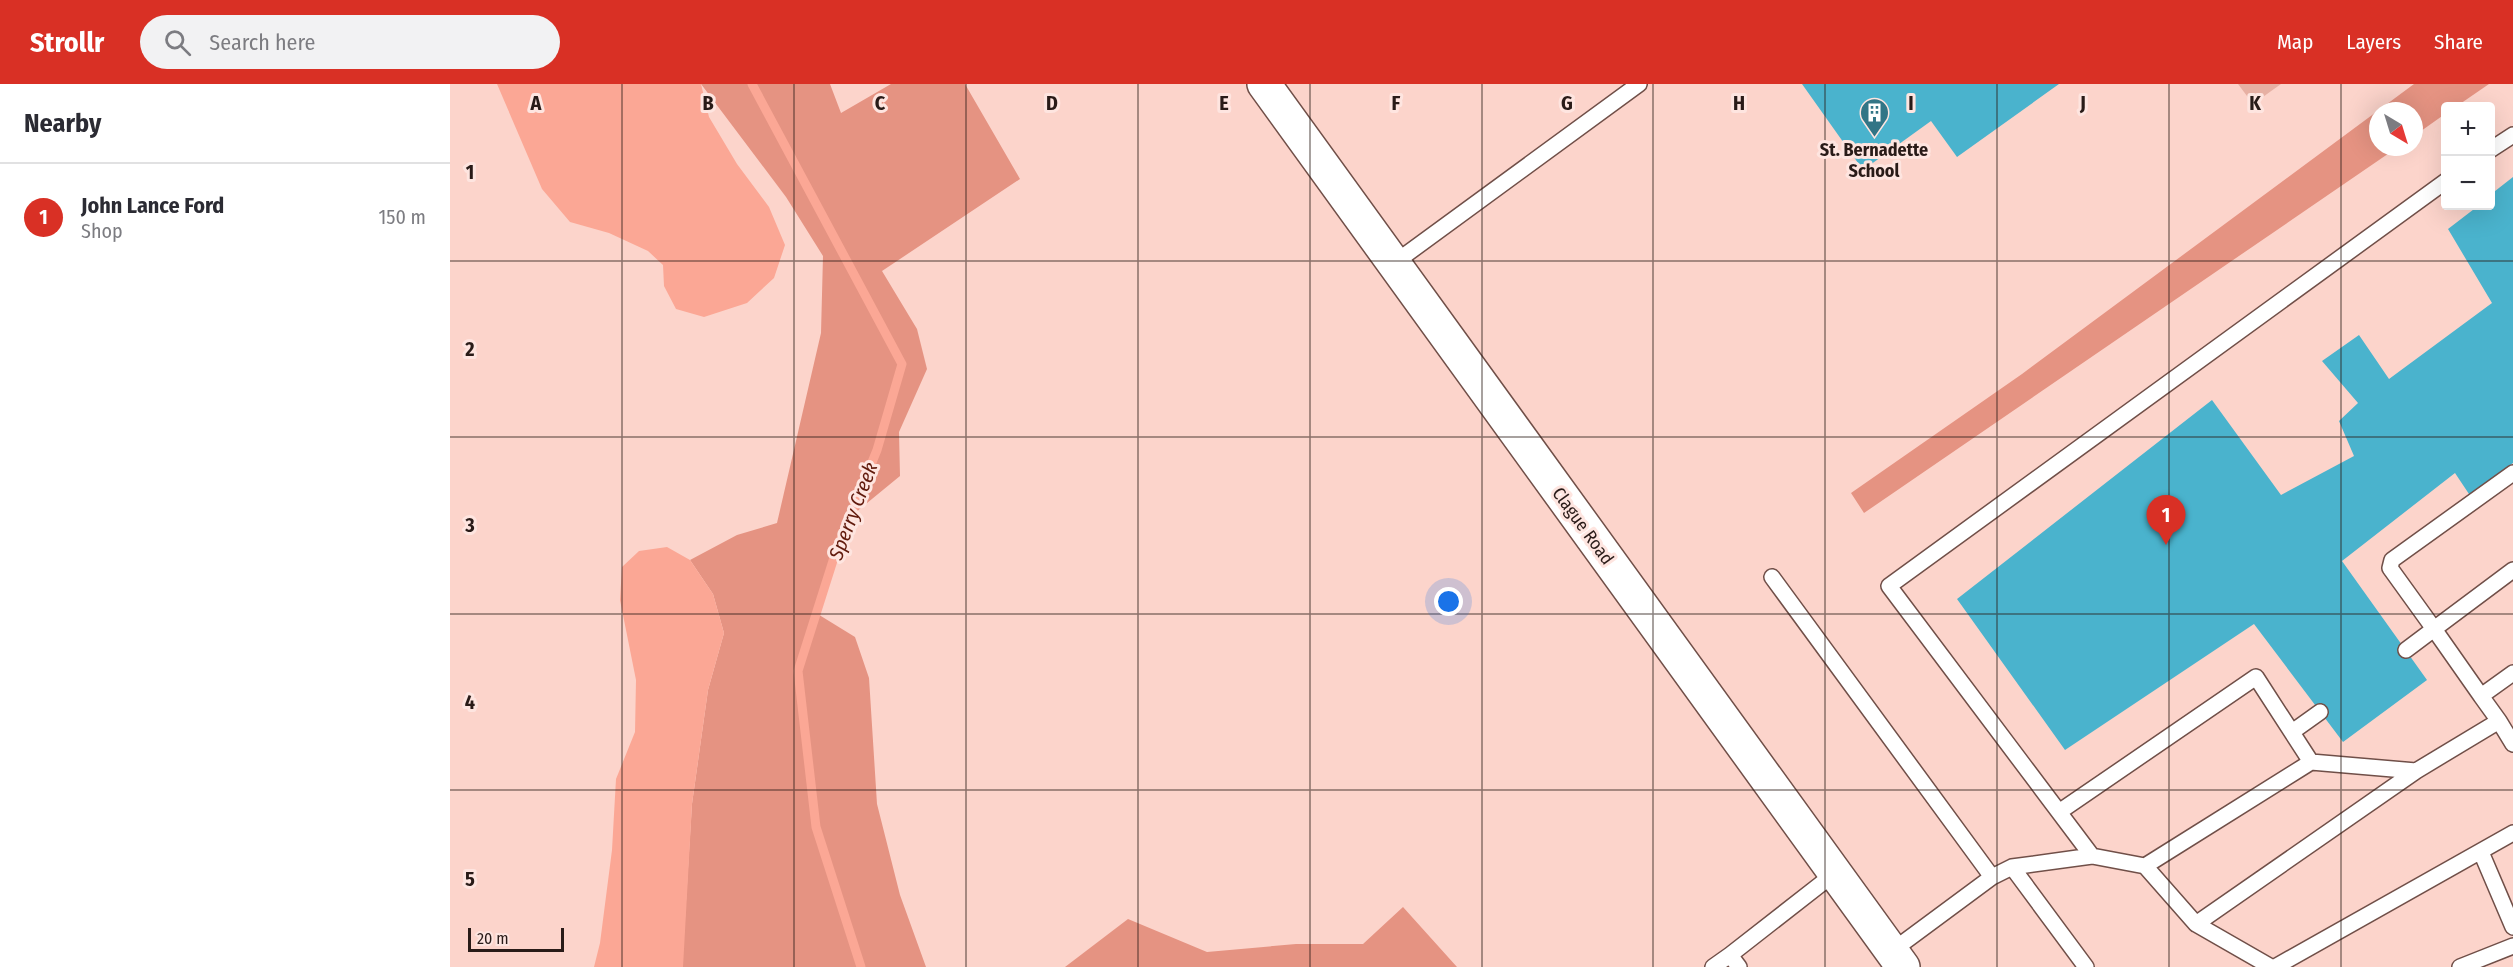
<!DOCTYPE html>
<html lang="en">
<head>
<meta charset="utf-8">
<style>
  body { margin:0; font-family:"Fira Sans Condensed",sans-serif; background:#f2f2f3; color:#2b2b33 }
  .controls { position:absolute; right:18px; top:18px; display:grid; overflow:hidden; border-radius:6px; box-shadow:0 6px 24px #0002 }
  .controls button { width:54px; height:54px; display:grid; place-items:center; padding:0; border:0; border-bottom:2px solid #e1e1e2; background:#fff; color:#2b2b33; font:30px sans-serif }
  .compass { position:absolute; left:1919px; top:18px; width:54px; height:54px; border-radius:50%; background:#fff; box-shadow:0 6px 24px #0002; rotate:142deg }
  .scale { position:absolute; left:18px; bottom:15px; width:96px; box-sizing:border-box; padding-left:6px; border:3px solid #291b18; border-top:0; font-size:16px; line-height:21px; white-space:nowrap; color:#291b18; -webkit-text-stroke:4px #fee5e0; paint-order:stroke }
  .you { position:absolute; left:999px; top:518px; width:21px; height:21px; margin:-15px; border:4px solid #fff; border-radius:50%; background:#1a73e8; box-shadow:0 0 0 9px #1a73e833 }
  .badge { display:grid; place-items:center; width:39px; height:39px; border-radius:50%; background:#d93025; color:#fff; font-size:20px; font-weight:700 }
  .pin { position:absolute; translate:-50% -50px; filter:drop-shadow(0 2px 3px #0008) }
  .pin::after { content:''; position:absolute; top:32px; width:21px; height:18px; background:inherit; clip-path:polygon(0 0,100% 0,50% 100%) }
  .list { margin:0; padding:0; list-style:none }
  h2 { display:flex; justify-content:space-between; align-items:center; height:78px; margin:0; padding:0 24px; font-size:26px }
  h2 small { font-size:20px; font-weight:400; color:#7c7c81 }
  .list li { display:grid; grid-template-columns:39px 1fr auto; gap:18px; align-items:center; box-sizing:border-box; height:108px; padding:0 24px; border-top:2px solid #e1e1e2 }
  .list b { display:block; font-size:22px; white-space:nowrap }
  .list p { margin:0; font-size:20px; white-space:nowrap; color:#7c7c81 }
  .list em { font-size:20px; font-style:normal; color:#7c7c81 }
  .icon { flex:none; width:33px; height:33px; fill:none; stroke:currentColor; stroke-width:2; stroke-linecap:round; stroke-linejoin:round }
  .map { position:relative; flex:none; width:2063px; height:883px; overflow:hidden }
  header { display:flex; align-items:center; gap:36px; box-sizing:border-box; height:84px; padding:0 30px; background:#d93025; color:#fff }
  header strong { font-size:28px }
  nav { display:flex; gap:33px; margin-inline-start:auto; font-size:21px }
  .search { width:420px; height:54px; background:#f2f2f3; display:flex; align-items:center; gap:15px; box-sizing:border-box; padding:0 21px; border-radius:33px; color:#7c7c81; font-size:22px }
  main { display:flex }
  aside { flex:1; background:#fff }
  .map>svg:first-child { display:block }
  .green { fill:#e7b0a3 }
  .forest { fill:#e59382 }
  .water { fill:#fba795 }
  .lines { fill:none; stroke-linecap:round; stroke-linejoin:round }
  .stream { stroke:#fba795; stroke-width:9 }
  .building { fill:#4ab3cd }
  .lane-casing { stroke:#704f48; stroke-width:18 }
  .secondary-casing { stroke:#704f48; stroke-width:36 }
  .lane { stroke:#fff; stroke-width:15 }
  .secondary { stroke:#fff; stroke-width:33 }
  .grid { fill:none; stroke:#291b18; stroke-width:1.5; stroke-opacity:0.55 }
  .labels { text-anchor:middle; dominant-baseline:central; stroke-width:6; stroke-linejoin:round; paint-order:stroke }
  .poi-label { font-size:18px; font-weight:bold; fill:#291b18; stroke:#fee5e0 }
  .street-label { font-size:18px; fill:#291b18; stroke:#fee5e0 }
  .water-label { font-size:20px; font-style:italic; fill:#611a0c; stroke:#fee5e0 }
  .grid-label { font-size:20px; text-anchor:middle; font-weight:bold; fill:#291b18; stroke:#fee5e0; stroke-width:6; stroke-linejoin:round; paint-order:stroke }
</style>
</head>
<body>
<header>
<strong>Strollr</strong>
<div class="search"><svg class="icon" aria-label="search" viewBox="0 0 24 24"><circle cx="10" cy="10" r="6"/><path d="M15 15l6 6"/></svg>Search here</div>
<nav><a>Map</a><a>Layers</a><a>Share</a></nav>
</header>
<main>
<aside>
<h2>Nearby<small></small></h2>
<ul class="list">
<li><span class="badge">1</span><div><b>John Lance Ford</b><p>Shop</p></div><em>150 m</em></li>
</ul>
</aside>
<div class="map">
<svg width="2063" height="883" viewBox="0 0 2063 883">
  <rect width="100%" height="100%" fill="#fcd4cb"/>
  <path class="green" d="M1788,0H1831L1803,20Z"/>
  <path class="forest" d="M251,0H380L391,29L441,0H515L570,95L432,187L467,245L477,285L449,348L450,392L400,433L366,529L405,553L419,594L427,720L450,811L476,883H232L242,720L258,606L274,549L263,510L240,476L287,451L327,439L371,249L373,172L336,113Z
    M1964,0H2039L2007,22H1996L1995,30L1964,52V27H1928V63H1948L1414,429L1401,409L1572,290Z
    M953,823L1007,883H615L678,835L757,868L846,860H913Z"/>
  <path class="water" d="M47,0H251L259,33L287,80L319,123L335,161L324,194L297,219L254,233L226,225L214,202L213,181L198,167L159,149L120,138L92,105Z
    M217,463L240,476L263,510L274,549L258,606L242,720L233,883H144L150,859L162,766L166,695L185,648L186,596L170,516L172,483L189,467Z"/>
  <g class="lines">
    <path class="stream" d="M302,0L452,280L427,366L387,464L348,587L366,743L411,883"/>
  </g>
  <path class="building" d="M1352,0H1609L1507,73L1481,37L1413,86Z
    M2063,93V379L2021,413L2005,389L1892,477L1977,596L1893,658L1804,540L1615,666L1507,515L1762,316L1831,411L1904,372L1889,337L1908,319L1872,277L1909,251L1939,295L2042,219L1998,145L2028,122H2040V111Z"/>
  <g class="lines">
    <defs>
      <path id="lane" d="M2040,66L2063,51
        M943,180L1189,0
        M1322,493L1542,793
        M1956,566L1984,545L1940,484L1942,476L2063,389
        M2031,612L1984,545L2063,486
        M2049,637L2031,612L2063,589
        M1842,648L1870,628
        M1609,728L1806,593L1861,678
        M2031,768L2063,843
        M1642,772L1695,782L1861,678L1966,687L2049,637L2063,660
        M1695,782L1746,840L1821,883
        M1562,783L1636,883
        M1746,840L1966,687
        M1442,867L1542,793L1562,783L1642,772L1439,502L1996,97
        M1263,883L1280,871
        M1289,883L1280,871L1385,789
        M1825,883L2063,749
        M2010,883L2063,862"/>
      <path id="secondary" d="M814,0L1453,883"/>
    </defs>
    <use href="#lane" class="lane-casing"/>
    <use href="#secondary" class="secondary-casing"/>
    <use href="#lane" class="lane"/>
    <use href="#secondary" class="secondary"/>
  </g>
  <path class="grid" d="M172,0V883M344,0V883M516,0V883M688,0V883M860,0V883M1032,0V883M1203,0V883M1375,0V883M1547,0V883M1719,0V883M1891,0V883M0,177H2063M0,353H2063M0,530H2063M0,706H2063"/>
  <defs>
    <symbol id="building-pin" viewBox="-11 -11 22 30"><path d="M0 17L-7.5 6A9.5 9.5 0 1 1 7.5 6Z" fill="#327586" stroke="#fee5e0"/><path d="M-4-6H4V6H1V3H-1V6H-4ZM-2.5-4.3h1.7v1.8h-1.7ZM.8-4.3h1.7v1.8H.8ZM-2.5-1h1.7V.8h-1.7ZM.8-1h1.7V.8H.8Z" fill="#fff"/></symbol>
  </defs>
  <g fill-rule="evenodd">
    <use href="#building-pin" x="1408" y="12" width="33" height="45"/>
  </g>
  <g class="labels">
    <g class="poi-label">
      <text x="1424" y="66">St. Bernadette<tspan x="1424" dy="21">School</tspan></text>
    </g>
    <g class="street-label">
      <text transform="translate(1133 442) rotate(54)">Clague Road</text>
    </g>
    <g class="water-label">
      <text transform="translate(403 427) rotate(-69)">Sperry Creek</text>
    </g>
  </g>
  <g class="grid-label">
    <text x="86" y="26">A</text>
    <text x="258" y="26">B</text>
    <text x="430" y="26">C</text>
    <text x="602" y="26">D</text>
    <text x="774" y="26">E</text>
    <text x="946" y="26">F</text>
    <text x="1117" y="26">G</text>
    <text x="1289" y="26">H</text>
    <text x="1461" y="26">I</text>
    <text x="1633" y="26">J</text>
    <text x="1805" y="26">K</text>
    <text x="20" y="95">1</text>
    <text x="20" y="272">2</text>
    <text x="20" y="448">3</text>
    <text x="20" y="625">4</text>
    <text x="20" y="802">5</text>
  </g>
</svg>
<div class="controls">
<button>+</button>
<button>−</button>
</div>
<svg class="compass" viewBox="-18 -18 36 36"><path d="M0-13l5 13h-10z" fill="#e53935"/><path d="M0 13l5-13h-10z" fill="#7c7c81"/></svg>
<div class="scale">20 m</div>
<div class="you"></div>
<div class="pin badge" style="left:1716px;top:461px">1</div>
</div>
</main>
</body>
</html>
